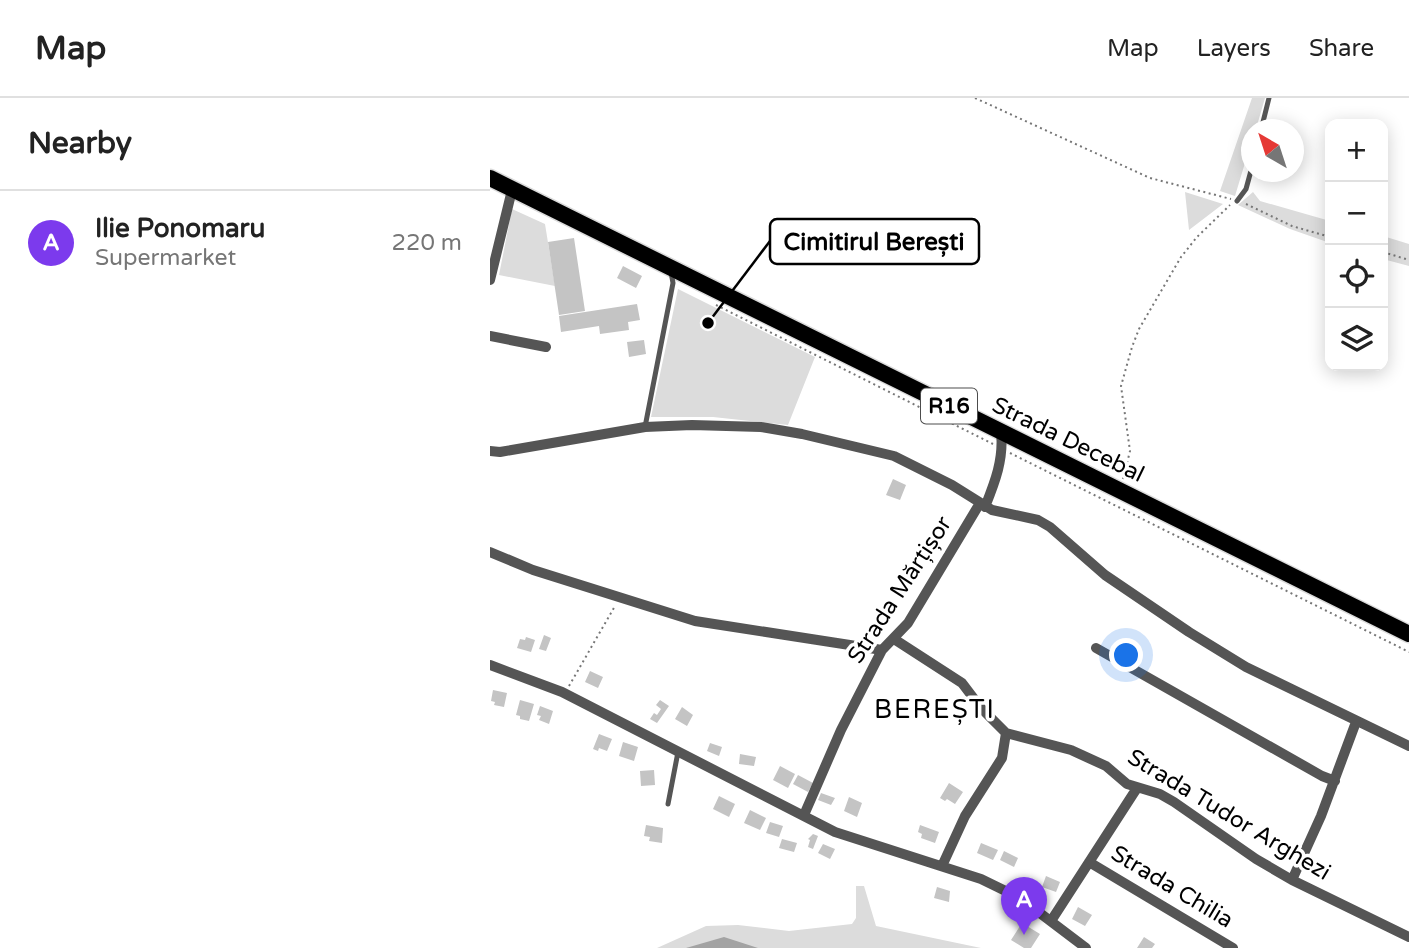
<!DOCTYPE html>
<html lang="en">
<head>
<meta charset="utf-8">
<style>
  body { margin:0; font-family:"Varela Round",sans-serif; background:#f2f2f2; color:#222 }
  .controls { position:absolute; right:21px; top:21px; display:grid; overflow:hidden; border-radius:14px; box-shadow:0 4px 18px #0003 }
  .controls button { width:63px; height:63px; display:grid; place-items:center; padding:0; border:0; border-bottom:2px solid #e0e0e0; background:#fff; color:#222; font:35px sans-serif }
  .compass { position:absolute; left:751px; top:21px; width:63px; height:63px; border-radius:50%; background:#fff; box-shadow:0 4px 18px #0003; rotate:321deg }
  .you { position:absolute; left:637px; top:558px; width:24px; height:24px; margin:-18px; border:5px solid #fff; border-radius:50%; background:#1a73e8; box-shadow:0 0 0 10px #1a73e833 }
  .badge { display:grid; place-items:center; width:46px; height:46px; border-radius:50%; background:#7c3aed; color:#fff; font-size:23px; font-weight:700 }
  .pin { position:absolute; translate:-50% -58px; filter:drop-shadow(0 2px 4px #0008) }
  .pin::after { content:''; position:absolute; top:37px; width:24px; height:21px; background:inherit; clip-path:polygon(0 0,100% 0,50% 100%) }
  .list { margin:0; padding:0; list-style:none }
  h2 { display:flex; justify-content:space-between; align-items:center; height:91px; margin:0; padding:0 28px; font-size:30px }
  h2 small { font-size:23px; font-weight:400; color:#767676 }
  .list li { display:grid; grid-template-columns:46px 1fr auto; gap:21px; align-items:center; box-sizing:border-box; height:105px; padding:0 28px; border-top:2px solid #e0e0e0 }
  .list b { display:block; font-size:26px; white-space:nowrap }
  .list p { margin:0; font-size:23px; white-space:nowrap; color:#767676 }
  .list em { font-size:23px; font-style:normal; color:#767676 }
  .icon { flex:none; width:38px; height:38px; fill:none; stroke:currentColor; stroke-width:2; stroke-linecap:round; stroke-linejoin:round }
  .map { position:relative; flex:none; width:919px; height:850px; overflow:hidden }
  header { display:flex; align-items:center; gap:42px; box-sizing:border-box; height:98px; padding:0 35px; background:#fff; border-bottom:2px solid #e0e0e0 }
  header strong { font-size:33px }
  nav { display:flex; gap:38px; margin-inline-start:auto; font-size:24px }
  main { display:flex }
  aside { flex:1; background:#fff }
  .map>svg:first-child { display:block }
  .green { fill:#dcdcdc }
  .water { fill:#a3a3a3 }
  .building { fill:#c4c4c4 }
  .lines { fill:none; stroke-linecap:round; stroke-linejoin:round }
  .primary-casing { stroke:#dbdbdb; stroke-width:19 }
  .path { stroke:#777; stroke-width:2; stroke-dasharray:2 3.5; stroke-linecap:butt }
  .lane { stroke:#555; stroke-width:5 }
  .street { stroke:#555; stroke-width:10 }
  .primary { stroke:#000; stroke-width:16 }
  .labels { text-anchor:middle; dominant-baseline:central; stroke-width:7; stroke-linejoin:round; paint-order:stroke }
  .shield { fill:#fff; stroke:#4c4c4c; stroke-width:2 }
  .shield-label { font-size:21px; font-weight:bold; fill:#000 }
  .street-label { font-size:23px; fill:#000; stroke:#fff }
  .quarter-label { font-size:26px; letter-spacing:2px; fill:#000; stroke:#fff }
  .leader { fill:none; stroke:#000; stroke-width:2.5 }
  .callout-dot { fill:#000; stroke:#fff; stroke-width:2.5 }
  .callout { fill:#fff; stroke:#000; stroke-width:2.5 }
  .callout-label { font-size:24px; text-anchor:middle; font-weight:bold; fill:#000 }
</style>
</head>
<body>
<header>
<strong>Map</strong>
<nav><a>Map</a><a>Layers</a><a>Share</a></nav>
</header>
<main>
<aside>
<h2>Nearby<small></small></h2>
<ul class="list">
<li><span class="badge">A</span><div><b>Ilie Ponomaru</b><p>Supermarket</p></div><em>220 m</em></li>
</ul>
</aside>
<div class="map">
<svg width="919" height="850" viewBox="0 0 919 850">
  <rect width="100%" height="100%" fill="#fff"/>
  <path class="green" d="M762,0H775L766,31L762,32L761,45L745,98L730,93Z
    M695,94L733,106L699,132Z
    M763,94L770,103L840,123V145L800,131L748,107Z
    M22,111L55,126L65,188L9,177Z
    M893,138L919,146V168L893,161Z
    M188,191L325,259L298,327L223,319H161Z
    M366,788H374L386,828L491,850H167L216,828L248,827L299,833L362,826L366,820Z"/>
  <path class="water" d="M234,839L268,850H196Z"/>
  <path class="building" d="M84,140L95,213L69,217L58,144Z
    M133,168L152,178L146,190L127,180Z
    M147,206L150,222L138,224L139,232L110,236L109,228L71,234L69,218Z
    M154,242L156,256L139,259L137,244Z
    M403,381L416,387L410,402L396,397Z
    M54,537L61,540L56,553L49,551Z
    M36,539L45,542L41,554L27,550L30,541L35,542Z
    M100,573L113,579L108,590L95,584Z
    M3,592L17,595L14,609L4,607L5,604L1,603Z
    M30,602L44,606L39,623L30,621V618L26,617Z
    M170,602L179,608L167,625L160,621L164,615L167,617L171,611L166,607Z
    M50,608L63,613L59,626L49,622L51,618L47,617Z
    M192,609L203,617L197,628L185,621Z
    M109,636L122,641L117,653L109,650L108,653L103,651Z
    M133,644L148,649L144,663L129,658Z
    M220,645L232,649L229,658L217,653Z
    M250,656L266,659L264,668L249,666Z
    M290,668L305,676L298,690L283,682Z
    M164,672L165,687L151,688L150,673Z
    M308,677L323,685L318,694L303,686Z
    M459,685L473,694L465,706L457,701L455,703L450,700Z
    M331,695L345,700L341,707L328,702Z
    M229,698L245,706L239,719L223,711Z
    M359,699L372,705L367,719L354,713Z
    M260,712L276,720L270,732L254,725Z
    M280,724L293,728L289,739L276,735Z
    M156,727L173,730L172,745L159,743L160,739L154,738Z
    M430,727L449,734L445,745L431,740L432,736L428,734Z
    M323,736L328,738L323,751L318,749L320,742L318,741Z
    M292,741L307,745L304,754L289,750Z
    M491,745L508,752L503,762L487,755Z
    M333,746L345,751L340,761L328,755Z
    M514,753L528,760L524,769L510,762Z
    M556,778L570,784L566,794L552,789Z
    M447,789L460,793L459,804L444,800Z
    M588,809L602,817L595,828L582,821Z
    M532,825L550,836L541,850H534L521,842Z
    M654,839L665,846L662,850H647Z"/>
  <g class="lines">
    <defs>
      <path id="primary" d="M0,80L919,536"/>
    </defs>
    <use href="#primary" class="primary-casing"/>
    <path class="path" d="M485,0L660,80L741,101
      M756,106L802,128L840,139
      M893,154L919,162
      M226,207L503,346
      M520,355L919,554
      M633,381L640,353L631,288L642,249L649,231L691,159L707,139L740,107
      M79,588L125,508"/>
    <path class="lane" d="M771,32L779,0
      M747,103L756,91L762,69
      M155,329L183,185L181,174
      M178,706L188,654"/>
    <path class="street" d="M0,182L22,92
      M0,238L56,249
      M0,353L10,354L155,329L202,327L271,329L312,336L404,358L462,387L502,412L548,422L560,429L615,477L699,534L756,569L919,648
      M495,409C505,384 514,361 511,334
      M0,454L43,472L205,523L392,552
      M404,541L472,585L491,610L516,635L581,652L616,668L637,686L670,696L684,704L766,761L802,782L919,839
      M606,550L832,678L845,683
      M0,567L72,594L345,734L491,781L530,800L596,850
      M314,717L351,632L392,552L418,525L490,405
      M599,764L743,850
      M452,768L475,718L512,660L516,635
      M802,782L831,718L866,624
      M561,823L647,690"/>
    <use href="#primary" class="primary"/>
  </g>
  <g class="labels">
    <rect class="shield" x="431" y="290.5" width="56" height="35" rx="5"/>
    <g class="shield-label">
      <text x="459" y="308">R16</text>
    </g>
    <g class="street-label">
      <text transform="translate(578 342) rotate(26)">Strada Decebal</text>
      <text transform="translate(410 492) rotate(-57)">Strada Mărțișor</text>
      <text transform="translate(739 717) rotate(31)">Strada Tudor Arghezi</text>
      <text transform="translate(682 789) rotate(31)">Strada Chilia</text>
    </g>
    <g class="quarter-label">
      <text x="445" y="611">BEREȘTI</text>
    </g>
  </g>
  <path class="leader" d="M218 225L280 143"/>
  <circle class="callout-dot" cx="218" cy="225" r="7"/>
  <rect class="callout" x="280" y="121" width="209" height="45" rx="7"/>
  <g class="callout-label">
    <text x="384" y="152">Cimitirul Berești</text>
  </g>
</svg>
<div class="controls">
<button>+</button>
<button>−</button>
<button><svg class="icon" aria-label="locate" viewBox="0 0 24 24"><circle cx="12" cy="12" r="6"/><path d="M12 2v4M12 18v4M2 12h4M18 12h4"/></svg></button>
<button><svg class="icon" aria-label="layers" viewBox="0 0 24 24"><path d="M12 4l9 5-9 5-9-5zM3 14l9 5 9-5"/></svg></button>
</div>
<svg class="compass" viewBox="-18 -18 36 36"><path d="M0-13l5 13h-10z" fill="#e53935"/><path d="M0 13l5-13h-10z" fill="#767676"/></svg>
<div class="you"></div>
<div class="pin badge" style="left:534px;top:837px">A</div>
</div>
</main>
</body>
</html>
